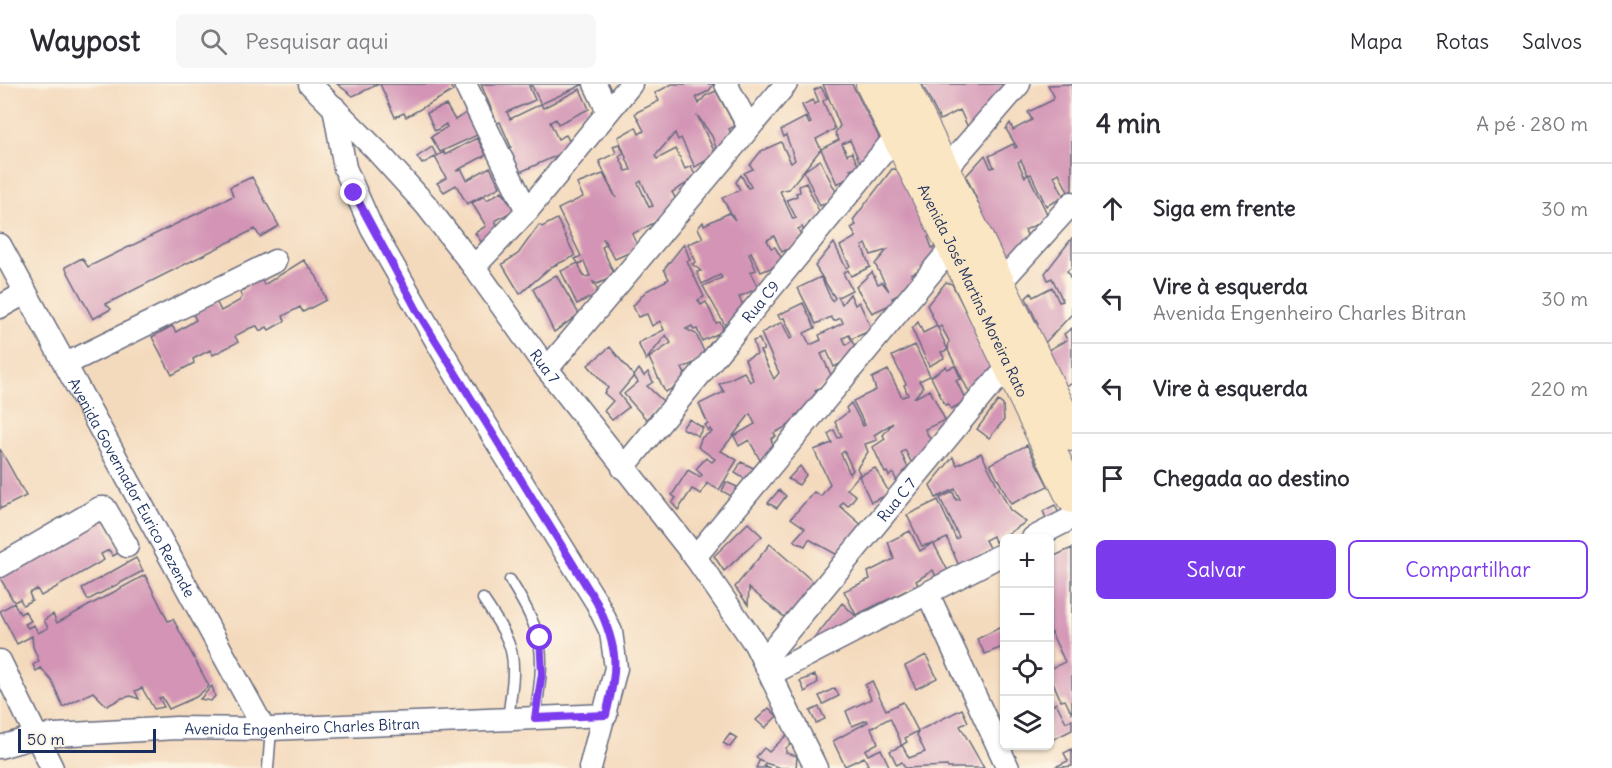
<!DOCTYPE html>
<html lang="pt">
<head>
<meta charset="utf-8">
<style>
  body { margin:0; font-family:Delius,sans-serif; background:#f7f7f7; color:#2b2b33 }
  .controls { position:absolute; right:18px; bottom:18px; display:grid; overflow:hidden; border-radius:9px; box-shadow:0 2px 4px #0004 }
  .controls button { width:54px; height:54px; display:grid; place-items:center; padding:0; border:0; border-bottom:2px solid #e1e1e2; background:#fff; color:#2b2b33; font:30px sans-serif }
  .scale { position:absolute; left:18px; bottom:15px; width:138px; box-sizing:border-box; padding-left:6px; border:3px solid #1b2f5e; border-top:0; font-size:16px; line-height:21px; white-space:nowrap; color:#1b2f5e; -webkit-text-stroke:4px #fcf5e5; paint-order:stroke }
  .stop { position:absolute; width:18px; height:18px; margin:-14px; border:4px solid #7c3aed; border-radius:50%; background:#fff }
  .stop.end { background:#7c3aed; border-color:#fff; box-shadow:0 2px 6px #0008 }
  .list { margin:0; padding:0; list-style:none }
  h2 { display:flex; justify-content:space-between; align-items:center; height:78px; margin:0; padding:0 24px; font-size:26px }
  h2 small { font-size:20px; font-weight:400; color:#7c7c81 }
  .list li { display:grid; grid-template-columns:39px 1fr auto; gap:18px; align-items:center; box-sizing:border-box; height:90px; padding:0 24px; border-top:2px solid #e1e1e2 }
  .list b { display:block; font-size:22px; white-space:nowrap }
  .list p { margin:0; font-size:20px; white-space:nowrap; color:#7c7c81 }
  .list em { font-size:20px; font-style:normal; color:#7c7c81 }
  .actions { display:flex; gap:12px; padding:18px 24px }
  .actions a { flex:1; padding:14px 0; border:2px solid #7c3aed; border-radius:9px; text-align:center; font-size:21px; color:#7c3aed }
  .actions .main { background:#7c3aed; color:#fff }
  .icon { flex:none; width:33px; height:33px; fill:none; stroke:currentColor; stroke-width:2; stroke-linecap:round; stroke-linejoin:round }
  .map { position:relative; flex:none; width:1072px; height:684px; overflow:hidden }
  header { display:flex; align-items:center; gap:36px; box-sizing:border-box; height:84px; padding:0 30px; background:#fff; border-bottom:2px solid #e1e1e2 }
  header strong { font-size:28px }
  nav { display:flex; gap:33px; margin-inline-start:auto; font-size:21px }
  .search { width:420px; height:54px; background:#f7f7f7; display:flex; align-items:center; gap:15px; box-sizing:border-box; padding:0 21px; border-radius:9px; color:#7c7c81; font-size:22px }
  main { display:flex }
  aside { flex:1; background:#fff }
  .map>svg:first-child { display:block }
  .building { fill:#d394b5; fill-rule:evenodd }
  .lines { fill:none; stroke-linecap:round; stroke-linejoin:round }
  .lane-casing { stroke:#676b7f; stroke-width:13 }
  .street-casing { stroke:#676b7f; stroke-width:25 }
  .secondary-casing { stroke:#676b7f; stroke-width:34 }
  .lane { stroke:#fff; stroke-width:10 }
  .street { stroke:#fff; stroke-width:22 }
  .secondary { stroke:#fbe6c4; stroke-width:32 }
  .route { stroke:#7c3aed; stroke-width:8 }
  .labels { text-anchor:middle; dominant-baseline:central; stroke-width:4.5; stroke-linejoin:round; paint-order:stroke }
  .street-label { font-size:15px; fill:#1b2f5e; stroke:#fcf5e5 }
</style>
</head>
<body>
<header>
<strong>Waypost</strong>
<div class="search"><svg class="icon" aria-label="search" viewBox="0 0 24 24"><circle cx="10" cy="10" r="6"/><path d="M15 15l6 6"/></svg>Pesquisar aqui</div>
<nav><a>Mapa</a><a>Rotas</a><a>Salvos</a></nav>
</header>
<main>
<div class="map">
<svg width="1072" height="684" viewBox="0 0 1072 684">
  <rect width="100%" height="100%" fill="#fcf5e5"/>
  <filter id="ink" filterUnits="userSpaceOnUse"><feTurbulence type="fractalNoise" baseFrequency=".0167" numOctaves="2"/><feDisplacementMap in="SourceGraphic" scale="12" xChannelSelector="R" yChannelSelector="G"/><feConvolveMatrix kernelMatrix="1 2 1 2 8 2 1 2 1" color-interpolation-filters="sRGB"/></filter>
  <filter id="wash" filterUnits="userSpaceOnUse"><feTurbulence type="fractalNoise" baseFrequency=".008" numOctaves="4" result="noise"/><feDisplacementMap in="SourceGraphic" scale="24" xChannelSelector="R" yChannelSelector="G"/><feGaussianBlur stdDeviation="1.35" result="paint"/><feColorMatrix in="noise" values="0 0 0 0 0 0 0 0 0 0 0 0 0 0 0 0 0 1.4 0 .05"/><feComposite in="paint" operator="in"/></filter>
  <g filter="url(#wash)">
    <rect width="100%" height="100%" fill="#f4dabd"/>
    <g id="blocks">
      <path class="building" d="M337,0H379L353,12Z
        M380,0H449L453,7L406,33L404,29L395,33Z
        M481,0H584L541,20L532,2H529L535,16L507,28L510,35L541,20L543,24L580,5L589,25L558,40L556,35L550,38L558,55L566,51L573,64L561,78L558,71L518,89L507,65L511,63L500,38L497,39Z
        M672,0H714L709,7L696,13L699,20L705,12L716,7L735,42L729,45L732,52L717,67L712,52L697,31L716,71L695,83L681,54L678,56L675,49L655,72L657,75L676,65L685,85L691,82L696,94L672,108L677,118L656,138L632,150L637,161L632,164L633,167L615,175L603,154L606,161L602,163L615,192L597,200L593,198L599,209L577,220L561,187L578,179L584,193L590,192L584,177L579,180L575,175L581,172L558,125L583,113L577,100L603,90L616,114L599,77L616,69L613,62L619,60L624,69L619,72L626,87L631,86L618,53L636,43L639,50L644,47L635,29L659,17L655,9ZM641,97L653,122L649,123L638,99Z
        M823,0H852L883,61L861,81L850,56L842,60L847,71L852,68L861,88L857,93L853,85L850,86L853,92L837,100L821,65L839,56L835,49L840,42Z
        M922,0H1014L970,48L960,26L940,36Z
        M1072,0V106L1069,110L1059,89L1054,92L1064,113L1046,122L1031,90L1028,91L1021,76L1018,78L1025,93L1028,90L1049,134L1025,146L1030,158L1006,184L976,121L979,120L966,92L985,71L991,84L994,83L989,72L1013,60L1015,64L1017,63L1006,45L1010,39L1013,46L1032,36L1028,28L1053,16L1054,12L1048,1Z
        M821,3L827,14L823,17L835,45L816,55L821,65L789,105L780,107L793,135L796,134L787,116L797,112L796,109L800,108L799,102L806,99L822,134L809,139L812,148L807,153L802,143L798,145L804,157L782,168L774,152L767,156L771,164L775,163L782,175L777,178L778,181L761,188L751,168L749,170L756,186L750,188L758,204L739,213L746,227L725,241L703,202L722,194L720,191L702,200L697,188L701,187L692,180L696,178L688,160L703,154L698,144L703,138L704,141L729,129L735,136L722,114L740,106L736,98L741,91L748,104L751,103L744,89L753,85L750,81L761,67L781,58L791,79L795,76L786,51L784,53L781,46L806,33L809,40L811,39L802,21L813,16L815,20L819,18L814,6Z
        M446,21L455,36L469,27L482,49L440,68L431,53L447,43L446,40L435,47L427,29Z
        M477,54L486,71L456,87L462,86L467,96L490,83L500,103L467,120L456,101L444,108L437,99L446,94L435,73L422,80L417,73L432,63L437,72L444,68L445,71Z
        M820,76L838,112L820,122L804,87Z
        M892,85L901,86L932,151L928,153L932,164L936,162L942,175L911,190L916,201L892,214L894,219L872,229L856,203L872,188L878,200L882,198L889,207L875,180L887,166L871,171L866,160L862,162L870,183L851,192L848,186L843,189L852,206L838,213L842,220L850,210L855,221L859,218L872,246L851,255L849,251L843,254L846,261L852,257L859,270L834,283L827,267L821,270L834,297L815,306L820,317L817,321L796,331L799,336L774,349L776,352L771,355L776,368L760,376L749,356L739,362L734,352L755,340L750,330L721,367L737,376L719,406L707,399L701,410L692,405L678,426L672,419L676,414L672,411L688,386L700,393L702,391L696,385L706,374L712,378L715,375L698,363L702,353L712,348L710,345L708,347L705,341L708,340L699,320L724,308L719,300L744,288L750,298L753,296L745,275L757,270L753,257L759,255L764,266L760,267L774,295L779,289L761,249L782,238L790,255L793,253L784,234L780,235L778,231L803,219L815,244L804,249L810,261L821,256L819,251L843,239L841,234L834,237L831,233L816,240L798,204L821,193L832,217L835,214L815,182L834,159L846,184L850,182L840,162L856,153L851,144L856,141L853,136Z
        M252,93L279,142L260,153L255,145L106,220L111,225L93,235L65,183L82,174L88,183L233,112L230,103Z
        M502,107L514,126L495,137L503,151L487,166L475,149L486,142L472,119L484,112L487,116Z
        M557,135L575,172L551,183L520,210L502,180L518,170L539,141L542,143Z
        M1072,154V183L1067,187L1072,197V230L1042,262L1033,243L1038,240L1026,214L1031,209L1033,213L1052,203L1059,218L1063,217L1052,194L1048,196L1045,189Z
        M684,160L690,176L687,177L704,213L698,216L701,221L706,218L716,239L720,238L726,249L720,252L719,249L702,257L697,245L694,246L692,242L686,245L696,250L707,274L682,284L688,297L665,308L649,274L671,259L666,251L646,276L638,259L664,246L660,237L652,242L647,230L638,233L633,222L646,207L669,195L664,185Z
        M304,176L317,193L326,216L303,228L300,223L283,232L285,237L269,246L267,243L260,247L257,242L250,244L235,252L238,258L213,271L210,266L193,275L194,279L172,291L152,253L172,242L176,248L196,236L193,230L216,217L221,227L239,217L242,213L240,209L248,204L246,202L261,194L264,201Z
        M556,191L579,230L554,248L533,205Z
        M946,198L952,200L995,285L972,314L948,266L949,257L941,242L938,244L927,221Z
        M918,238L923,249L937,242L948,266L941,268L944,274L929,282L912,245Z
        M1072,244V300L1063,302L1048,266L1067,256L1064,250Z
        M915,261L930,292L919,297L923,303L914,314L930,306L945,336L925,345L933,361L914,384L905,366L901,369L910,388L899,402L893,389L889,392L887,388L885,389L873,363L885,355L883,351L893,339L874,351L877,356L865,360L868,368L857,384L860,390L847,405L856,412L848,422L843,418L840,422L865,444L841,473L809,455L805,462L798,459L794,456L805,444L791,434L814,408L821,412L830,400L814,366L832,359L828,350L834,346L838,354L842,353L835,338L848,328L846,324L851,319L863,342L865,341L853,317L876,306L872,294L888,286L902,313L908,311L904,301L906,300L892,272ZM844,367L853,386L850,390L841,370Z
        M610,263L634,292L619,310L629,323L612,336L604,327L613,317L604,309L608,304L588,281Z
        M946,282L947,285L955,282L961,295L956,296L966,317L951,325L948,320L945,321L931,293Z
        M639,285L644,292L648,288L653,298L647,302L665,319L646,335L624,310L638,298L634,292Z
        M998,317L1003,321L1004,336L989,354L977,345Z
        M689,335L703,344L698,352L682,344Z
        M1027,361L1048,402L1011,420L990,380Z
        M0,365L26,412L0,425Z
        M981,369L1010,426L1026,438L995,458L993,452L985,456L990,466L959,482L947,454L934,460L948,487L936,493L933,486L916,497L918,501L856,531L844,507L870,495L868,488L894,475L888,458L910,447L920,467L933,459L922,462L907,431L938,416L956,455L959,453L940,414L953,408L956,416L960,415L955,405L936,414L930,401L953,373L957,381Z
        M741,378L762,388L750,398L735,389Z
        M800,382L806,391L799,401L788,395Z
        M875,384L890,410L871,418L859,392Z
        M726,398L737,403L733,413L722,407Z
        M779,406L786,412L777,424L768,419Z
        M1055,421L1060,432L1048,439L1043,427Z
        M99,427L120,468L113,472L109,466L101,470L104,476L41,512L37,505L29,509L32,516L23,521L20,515L14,518L0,494V487Z
        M748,439L762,452L724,487L714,472Z
        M770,460L818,502L789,537L749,504L748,521L735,503Z
        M1072,464V630L1065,616L1061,617L1050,591V585L1065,578L1050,546V474Z
        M136,474L143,487L88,516L82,504Z
        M145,491L168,537L173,535L209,602L196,613L169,625L162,613L159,614L164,623L154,625L142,604L135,607L139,615L131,612L122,614L107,622L93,608L63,623L52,597L41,584L36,587L33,581L39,577L33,563L32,552L17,560L0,527L14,519L20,530L25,527L31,537L25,540L28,544L34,541L38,549L48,544L44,536L53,530L57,539Z
        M842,519L863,539L806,565Z
        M1005,541V562L985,570L977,555Z
        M926,571L937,594L916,605L905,582Z
        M815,591L818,598L805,608L800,597Z
        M872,597L886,626L903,618L918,647L905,654L907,658L902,661L909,674L925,668L917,651L918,647L962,625L968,638L960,642L984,684H948L947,682L905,684L902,678L897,681L890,667L901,662L900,656L890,634L871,644L878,659L865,666L868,671L881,665L890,684H861L868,681L864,673L845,682L833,657L868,638L867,636L852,642L846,627L871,615L865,601Z
        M212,602L215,612L211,617L200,615Z
        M835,604L839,612L823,620L819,612Z
        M1056,619L1066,638L1072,636V646L1050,657V623Z
        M819,623L825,635L816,639L810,627Z
        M769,624L777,632L765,644L756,636Z
        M791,647L795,657L786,664V669L797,672L796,684H781L765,679L764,682L770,684H756L759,677H762L756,673L764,664L769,668Z
        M730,650L737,654L730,663L723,659Z
        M1072,665V682L1053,684L1068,677L1064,669Z"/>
    </g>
  </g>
  <g filter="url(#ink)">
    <use href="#blocks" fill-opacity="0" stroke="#676b7f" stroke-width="1.5"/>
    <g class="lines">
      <defs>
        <path id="lane" d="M510,496C546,555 545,567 535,634
          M483,515C519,568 516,573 508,635
          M268,684L271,645"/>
        <g id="street">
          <path id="s1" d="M310,0L376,66L426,121L474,183L547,285L695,473L755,560L816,684"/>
          <path d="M465,0L527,127"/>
          <path d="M595,0L608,27"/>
          <path d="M726,0L749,43"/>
          <path d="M334,23L345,84L372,145L467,310L597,519L611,548L616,584L590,684"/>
          <path d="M945,86L1019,0"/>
          <path id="s2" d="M0,161L264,645"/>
          <path d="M474,183L527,127L631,0"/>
          <path d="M999,200L1072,119"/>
          <path d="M0,223L25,209"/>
          <path d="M66,280L275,177"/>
          <path d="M547,285L786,0"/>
          <path id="s3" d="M623,384L898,50"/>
          <path d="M1033,454L1072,434"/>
          <path d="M695,473L953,162"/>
          <path d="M0,482L100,424H105L127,462"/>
          <path d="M928,510L1008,684"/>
          <path id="s4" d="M764,576L985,308L1009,283L1024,281"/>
          <path d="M0,577L52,684"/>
          <path d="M771,590L1005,469"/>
          <path id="s5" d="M0,663L38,652L176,644L271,645L606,631"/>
        </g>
        <g id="secondary">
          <path id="s6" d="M872,0L953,162L1072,413"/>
          <path d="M902,0L1072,351"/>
        </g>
      </defs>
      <use href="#lane" class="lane-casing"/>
      <use href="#street" class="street-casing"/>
      <use href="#secondary" class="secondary-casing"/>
      <use href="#lane" class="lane"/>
      <use href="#street" class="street"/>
      <use href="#secondary" class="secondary"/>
    </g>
  </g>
  <g class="lines" filter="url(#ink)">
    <path class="route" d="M354,109L419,230L597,519C619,566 618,581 606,631L535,634L542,589L540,554"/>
  </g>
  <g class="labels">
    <g class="street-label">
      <text stroke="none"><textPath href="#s6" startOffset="230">Avenida José Martins Moreira Rato</textPath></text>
      <text stroke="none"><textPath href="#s3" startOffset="216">Rua C9</textPath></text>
      <text stroke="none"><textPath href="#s1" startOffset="368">Rua 7</textPath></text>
      <text stroke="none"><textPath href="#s2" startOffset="276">Avenida Governador Eurico Rezende</textPath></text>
      <text stroke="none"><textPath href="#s4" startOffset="208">Rua C 7</textPath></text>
      <text stroke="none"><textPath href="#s5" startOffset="304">Avenida Engenheiro Charles Bitran</textPath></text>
    </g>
  </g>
</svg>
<div class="controls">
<button>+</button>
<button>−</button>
<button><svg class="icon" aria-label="locate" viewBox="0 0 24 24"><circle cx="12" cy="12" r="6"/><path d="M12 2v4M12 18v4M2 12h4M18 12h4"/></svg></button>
<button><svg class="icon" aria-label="layers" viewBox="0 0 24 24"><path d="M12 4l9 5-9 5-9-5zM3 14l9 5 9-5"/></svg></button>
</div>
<div class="scale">50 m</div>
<div class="stop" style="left:540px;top:554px"></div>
<div class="stop end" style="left:354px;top:109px"></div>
</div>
<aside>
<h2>4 min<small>A pé · 280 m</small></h2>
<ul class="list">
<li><svg class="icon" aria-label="ahead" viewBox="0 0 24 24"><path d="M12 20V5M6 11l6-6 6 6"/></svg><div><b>Siga em frente</b></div><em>30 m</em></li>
<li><svg class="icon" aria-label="left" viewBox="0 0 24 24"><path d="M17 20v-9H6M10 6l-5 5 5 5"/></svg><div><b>Vire à esquerda</b><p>Avenida Engenheiro Charles Bitran</p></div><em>30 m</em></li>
<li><svg class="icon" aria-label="left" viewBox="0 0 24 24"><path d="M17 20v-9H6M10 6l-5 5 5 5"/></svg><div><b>Vire à esquerda</b></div><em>220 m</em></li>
<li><svg class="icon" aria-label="arrive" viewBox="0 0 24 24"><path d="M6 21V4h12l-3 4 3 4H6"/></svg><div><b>Chegada ao destino</b></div></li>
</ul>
<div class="actions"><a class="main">Salvar</a><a>Compartilhar</a></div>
</aside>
</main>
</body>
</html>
